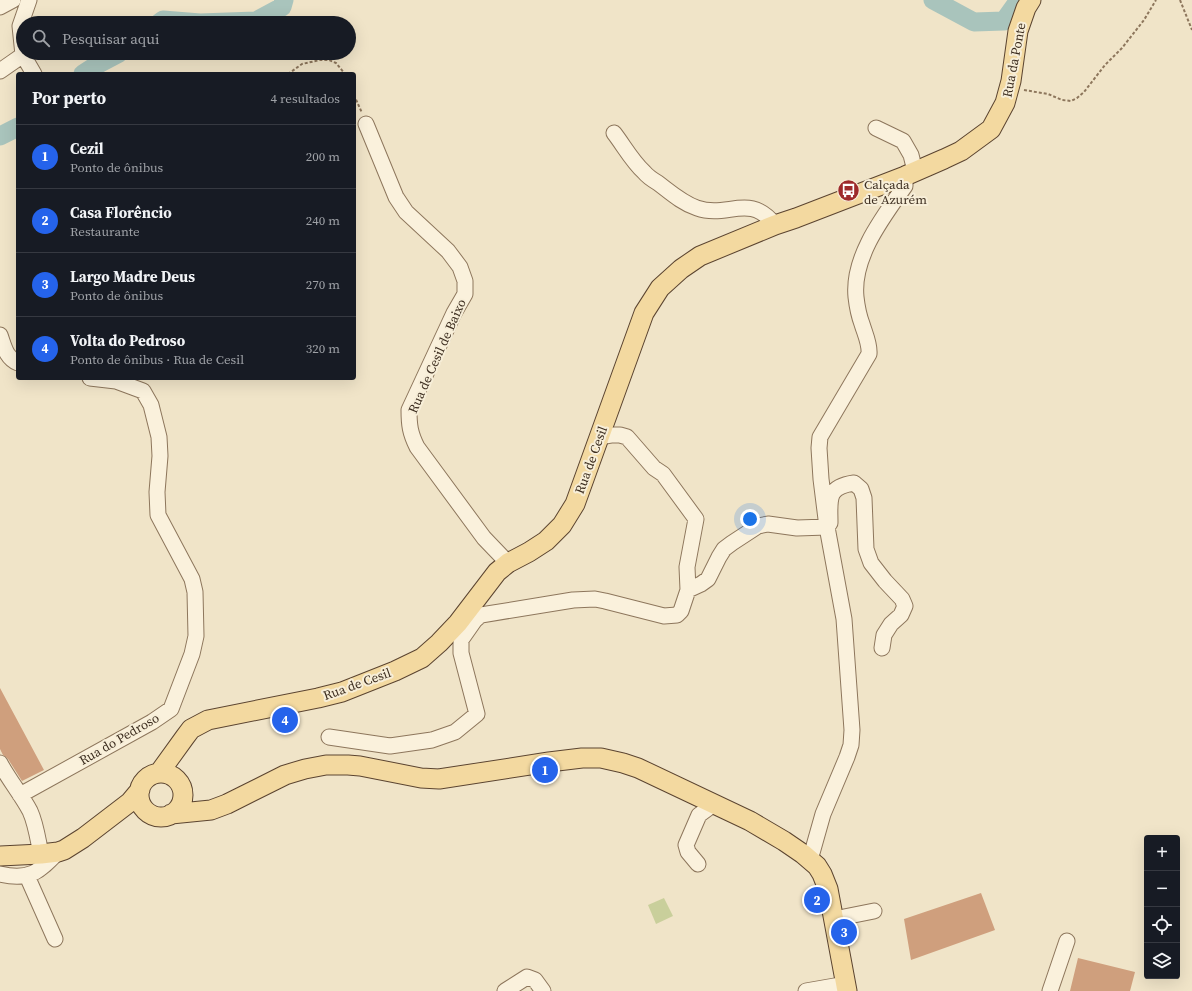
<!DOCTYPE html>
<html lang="pt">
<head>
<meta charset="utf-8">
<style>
  body { margin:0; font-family:"Source Serif 4",serif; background:#242831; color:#f1f3f6 }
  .controls { position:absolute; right:12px; bottom:12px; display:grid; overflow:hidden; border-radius:4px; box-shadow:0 4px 16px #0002 }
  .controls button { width:36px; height:36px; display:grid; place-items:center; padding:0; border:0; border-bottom:1px solid #363941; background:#171b24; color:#f1f3f6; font:20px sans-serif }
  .you { position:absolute; left:750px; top:519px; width:14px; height:14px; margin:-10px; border:3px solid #fff; border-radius:50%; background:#1a73e8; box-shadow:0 0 0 6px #1a73e833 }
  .badge { display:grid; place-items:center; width:26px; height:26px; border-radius:50%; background:#2563eb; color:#fff; font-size:13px; font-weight:700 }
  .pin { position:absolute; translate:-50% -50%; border:2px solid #fff; box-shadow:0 1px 4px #0006 }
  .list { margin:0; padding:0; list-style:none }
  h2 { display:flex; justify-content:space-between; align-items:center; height:52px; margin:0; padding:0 16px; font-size:17px }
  h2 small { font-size:13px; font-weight:400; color:#9ea1a6 }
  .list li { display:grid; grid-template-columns:26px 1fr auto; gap:12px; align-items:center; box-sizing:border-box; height:64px; padding:0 16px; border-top:1px solid #363941 }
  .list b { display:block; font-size:15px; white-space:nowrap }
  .list p { margin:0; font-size:13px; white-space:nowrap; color:#9ea1a6 }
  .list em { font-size:13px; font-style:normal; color:#9ea1a6 }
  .icon { flex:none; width:22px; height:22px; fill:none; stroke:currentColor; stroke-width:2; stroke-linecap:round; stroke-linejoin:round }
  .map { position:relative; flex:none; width:1192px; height:991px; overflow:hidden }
  .search { position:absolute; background:#171b24; box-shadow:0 4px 16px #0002; left:16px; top:16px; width:340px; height:44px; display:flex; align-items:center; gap:10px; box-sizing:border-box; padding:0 14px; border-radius:22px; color:#9ea1a6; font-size:15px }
  .panel { position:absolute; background:#171b24; box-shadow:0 4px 16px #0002; left:16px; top:72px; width:340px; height:308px; border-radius:4px }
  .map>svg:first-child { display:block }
  .green { fill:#c9cf9b }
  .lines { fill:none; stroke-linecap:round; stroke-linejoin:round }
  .river { stroke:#a9c4bc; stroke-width:19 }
  .building { fill:#cf9f7d }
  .minor-casing { stroke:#8d765c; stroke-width:17 }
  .major-casing { stroke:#5b4430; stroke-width:21 }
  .path { stroke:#8d765c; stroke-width:2; stroke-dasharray:3 2; stroke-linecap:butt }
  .minor { stroke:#faf1dc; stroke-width:15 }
  .major { stroke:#f3d9a0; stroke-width:19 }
  .labels { text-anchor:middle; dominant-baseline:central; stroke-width:4; stroke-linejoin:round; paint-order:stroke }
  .street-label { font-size:13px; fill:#3d2e20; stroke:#f7eed8 }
  .poi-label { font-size:13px; fill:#3d2e20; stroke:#f7eed8; text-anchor:start }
</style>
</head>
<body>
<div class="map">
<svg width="1192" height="991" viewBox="0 0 1192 991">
  <rect width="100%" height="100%" fill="#f0e4c8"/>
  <path class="green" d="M664,898L673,916L656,924L648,905Z"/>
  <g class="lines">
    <path class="river" d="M933,0L974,22L1004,21L1019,0
      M159,23L163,20L200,23L256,21L282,7L284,0
      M83,74L100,63L119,53
      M0,136L18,127"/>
  </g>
  <path class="building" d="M0,688L44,770L22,781L8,759L3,755L0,749Z
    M981,893L995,930L911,960L904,919Z
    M1078,958L1135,972L1130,991H1070Z"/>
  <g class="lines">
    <defs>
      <path id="minor" d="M29,0L20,26L23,55L34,74
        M0,7L13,0
        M0,71L23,55
        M366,124L396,197L406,212L448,251L460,267L465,281V294L454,313L409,410C409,425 410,433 417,447L484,538L508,563
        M876,128L903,141L911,155L915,171
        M614,133C624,146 632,161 644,172C648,177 653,180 658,183C670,192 682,203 697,208C728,219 749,192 775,225
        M0,335C4,346 6,358 18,363
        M688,590L701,584L708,579L719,557L724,549L732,543L758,526L768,524L797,528L827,527L830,523C830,500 826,487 854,483L861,489L864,498L866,549L871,563L885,581L902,599L905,606L901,615L891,624L884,635L882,648
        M329,737L390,746L432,740L455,732L477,714L461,653V640L475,620L481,615L573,600L595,599L605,601L664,616L677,615L681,611L688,590L687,567L696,519L663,474L654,468L627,437L620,435H611L599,437
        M0,763C9,780 21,794 30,811C36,824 38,840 41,854
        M20,795L152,722L171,709L192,654L196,636L195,592L192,579L158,515L157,492L160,456L159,437L151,405L143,391L116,381L90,378
        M810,860L823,814L847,757L851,745L852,730L844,619L827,527L821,479L819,448L820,437L869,354C870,344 865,334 862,324C859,316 857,306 856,297C852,257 883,217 905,186V176
        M698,864L688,852L686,845L699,815L714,804
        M0,874C29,881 39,872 58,852
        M27,876L55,939
        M834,919L874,911
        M505,991L527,977L535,980L543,991
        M806,991L846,984
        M1050,991L1067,941"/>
      <path id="major" d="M159,773L185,737L191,729L208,720L318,698L342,692L395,671L422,658L439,643L458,623L497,572L508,563L529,552L546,541L562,525L575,504L644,313L660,288L681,269L700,256L775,225L796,218L905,176L944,159L961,151L991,129L1005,103L1011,81L1018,31L1026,8L1031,0
        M139 795a22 22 0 1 1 44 0a22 22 0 1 1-44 0Z
        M171,814L211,810L227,804L285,775L305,769L326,765H348L360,766L421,778L439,779L549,762L582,758H601L623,763L638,768L750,821L784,841L803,854L817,866L822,874L828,889L847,991
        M0,856L41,854L58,852L64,850L83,838L130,802L140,790"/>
    </defs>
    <use href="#minor" class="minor-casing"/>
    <use href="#major" class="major-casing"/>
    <path class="path" d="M1180,0L1192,30
      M288,74L302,64L320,60H329L336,63L345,74
      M1024,90L1048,94L1062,100L1071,101L1077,98L1084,92L1105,65L1122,48L1144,20L1156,0
      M354,95L362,113"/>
    <use href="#minor" class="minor"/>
    <use href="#major" class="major"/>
  </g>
  <defs>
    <symbol id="bus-disc" viewBox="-11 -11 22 22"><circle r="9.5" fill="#9e2a2b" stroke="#f7eed8"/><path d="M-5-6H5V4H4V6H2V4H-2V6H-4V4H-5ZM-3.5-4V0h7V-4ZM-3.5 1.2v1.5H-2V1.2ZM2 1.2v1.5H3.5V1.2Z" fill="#fff"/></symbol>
  </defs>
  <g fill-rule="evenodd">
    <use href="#bus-disc" x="836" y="178" width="25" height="25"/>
  </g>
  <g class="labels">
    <g class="street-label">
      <text transform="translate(1014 60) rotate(-79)">Rua da Ponte</text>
      <text transform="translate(437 356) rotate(-66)">Rua de Cesil de Baixo</text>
      <text transform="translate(591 460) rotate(-70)">Rua de Cesil</text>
      <text transform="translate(357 684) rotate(-20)">Rua de Cesil</text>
      <text transform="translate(119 739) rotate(-30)">Rua do Pedroso</text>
    </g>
    <g class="poi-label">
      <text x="864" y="184">Calçada<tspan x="864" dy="15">de Azurém</tspan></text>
    </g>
  </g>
</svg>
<div class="controls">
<button>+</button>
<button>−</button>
<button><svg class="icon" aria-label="locate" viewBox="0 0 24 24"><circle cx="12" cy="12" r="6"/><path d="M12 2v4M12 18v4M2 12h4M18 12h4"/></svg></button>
<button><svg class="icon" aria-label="layers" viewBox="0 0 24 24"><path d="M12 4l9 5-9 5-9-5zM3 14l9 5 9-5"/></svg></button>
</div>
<div class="you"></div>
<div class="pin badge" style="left:545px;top:770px">1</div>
<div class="pin badge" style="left:817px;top:900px">2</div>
<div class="pin badge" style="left:844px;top:932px">3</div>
<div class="pin badge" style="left:285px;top:720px">4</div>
<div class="search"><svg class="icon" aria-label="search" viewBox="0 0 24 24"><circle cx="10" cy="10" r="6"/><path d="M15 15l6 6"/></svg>Pesquisar aqui</div>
<section class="panel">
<h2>Por perto<small>4 resultados</small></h2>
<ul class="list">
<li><span class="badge">1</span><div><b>Cezil</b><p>Ponto de ônibus</p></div><em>200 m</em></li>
<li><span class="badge">2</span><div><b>Casa Florêncio</b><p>Restaurante</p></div><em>240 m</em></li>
<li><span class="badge">3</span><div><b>Largo Madre Deus</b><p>Ponto de ônibus</p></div><em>270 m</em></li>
<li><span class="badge">4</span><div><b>Volta do Pedroso</b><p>Ponto de ônibus · Rua de Cesil</p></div><em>320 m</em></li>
</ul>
</section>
</div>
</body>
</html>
